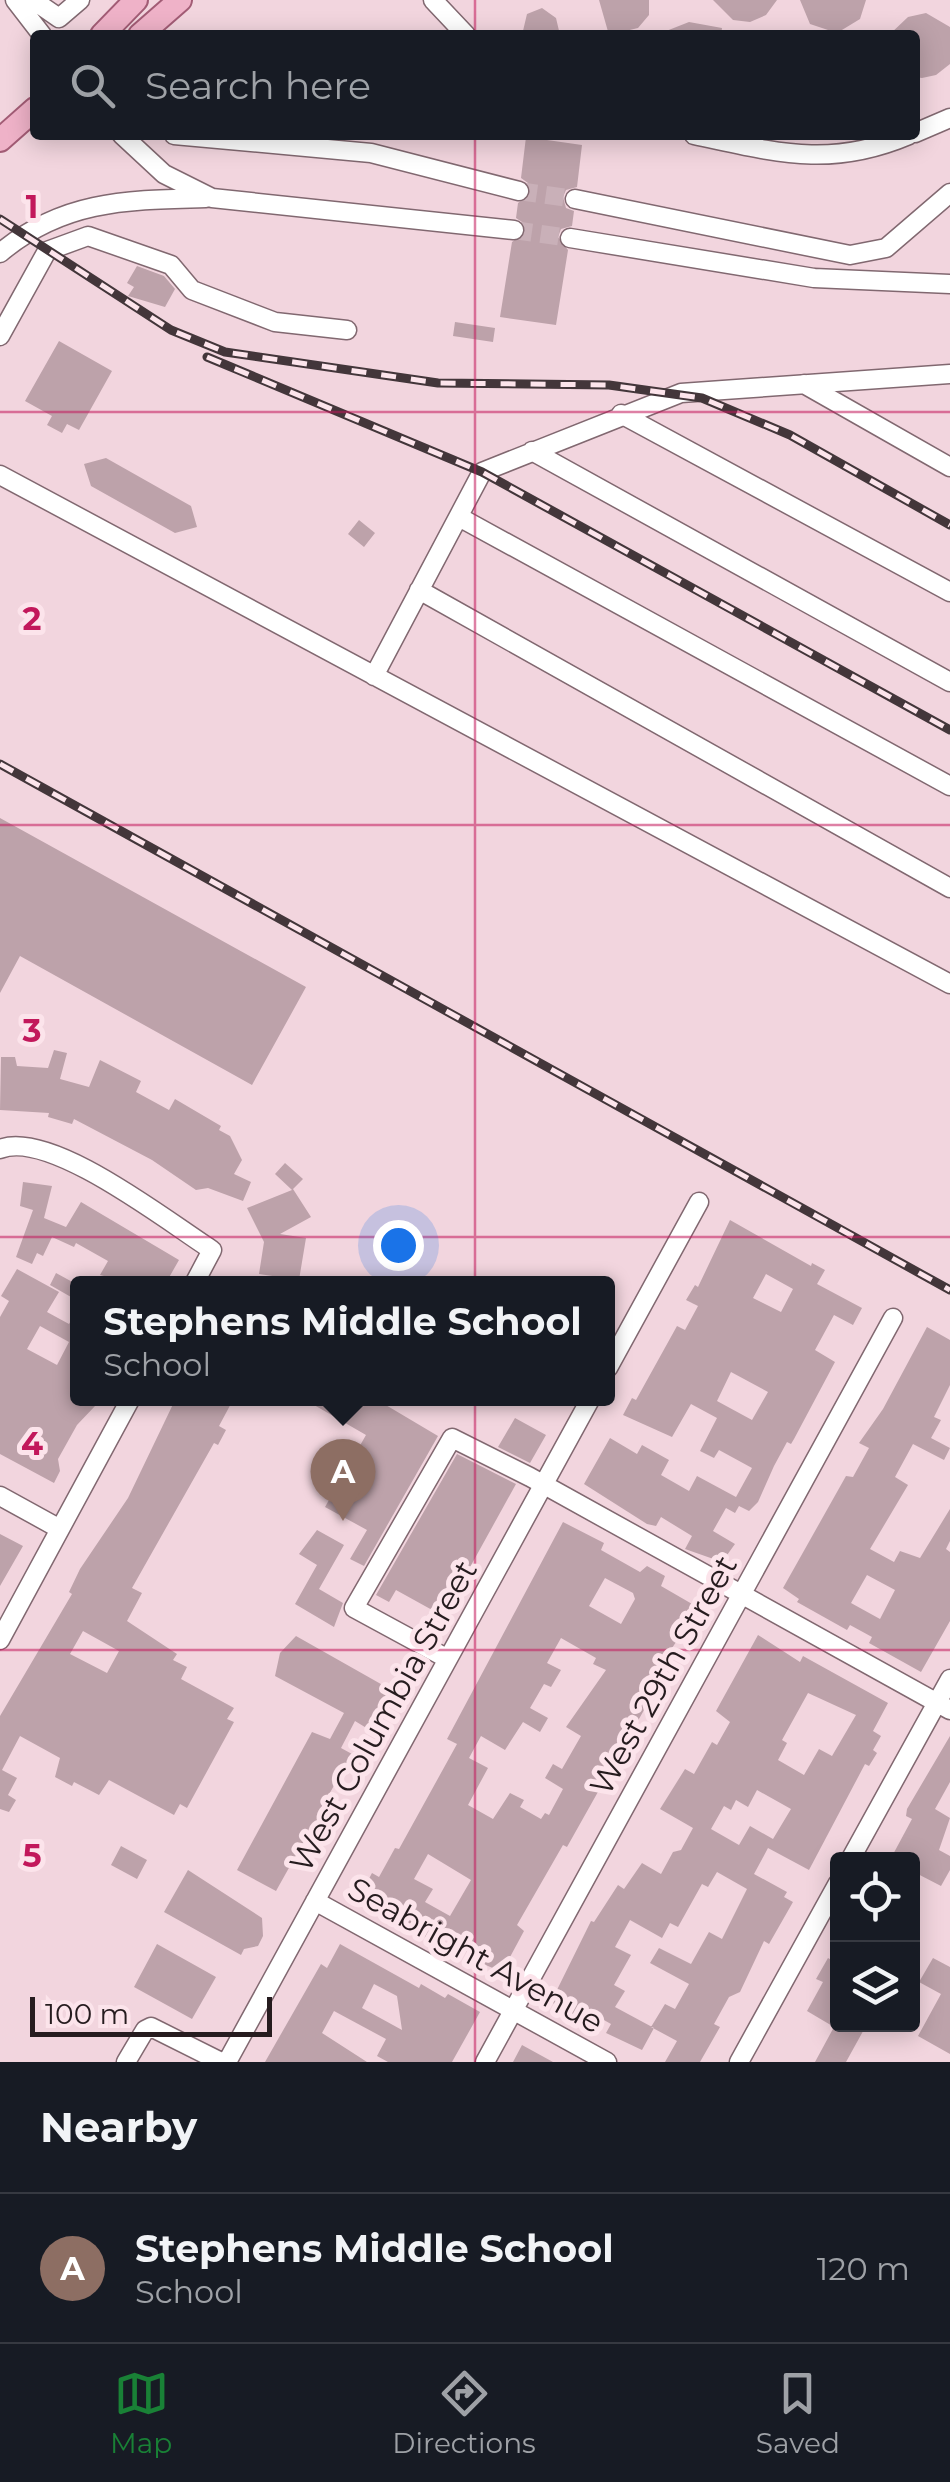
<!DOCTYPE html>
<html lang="en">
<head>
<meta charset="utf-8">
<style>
  body { margin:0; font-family:Montserrat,sans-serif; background:#242831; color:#f1f3f6 }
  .controls { position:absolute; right:30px; bottom:30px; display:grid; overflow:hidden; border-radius:10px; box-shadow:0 5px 25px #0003 }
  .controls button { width:90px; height:90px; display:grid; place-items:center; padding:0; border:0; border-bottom:2px solid #363941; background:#171b24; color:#f1f3f6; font:50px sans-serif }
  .scale { position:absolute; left:30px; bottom:25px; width:242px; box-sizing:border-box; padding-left:10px; border:5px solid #261c1f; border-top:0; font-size:28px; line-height:35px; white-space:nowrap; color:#261c1f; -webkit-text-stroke:8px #fce4eb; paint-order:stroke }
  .you { position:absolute; left:398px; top:1245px; width:35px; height:35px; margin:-25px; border:8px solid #fff; border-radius:50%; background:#1a73e8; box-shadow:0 0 0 15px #1a73e833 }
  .badge { display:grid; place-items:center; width:65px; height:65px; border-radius:50%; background:#198136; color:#fff; font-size:32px; font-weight:700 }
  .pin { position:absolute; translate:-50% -82px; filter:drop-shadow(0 2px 5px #0008) }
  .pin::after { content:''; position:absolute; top:52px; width:35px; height:30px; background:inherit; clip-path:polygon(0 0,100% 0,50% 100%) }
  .popup { position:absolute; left:70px; top:1276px; width:545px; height:130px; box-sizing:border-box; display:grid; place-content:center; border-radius:10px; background:#171b24; filter:drop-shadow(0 2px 8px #0005); font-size:32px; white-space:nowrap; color:#9ea1a6 }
  .popup b { font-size:38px; color:#f1f3f6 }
  .popup::after { content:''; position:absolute; left:50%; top:100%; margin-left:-20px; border:20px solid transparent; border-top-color:#171b24 }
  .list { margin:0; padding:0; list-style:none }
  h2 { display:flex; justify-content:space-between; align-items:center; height:130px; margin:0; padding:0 40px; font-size:42px }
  h2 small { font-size:32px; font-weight:400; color:#9ea1a6 }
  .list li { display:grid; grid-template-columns:65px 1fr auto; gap:30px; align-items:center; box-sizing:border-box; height:150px; padding:0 40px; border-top:2px solid #363941 }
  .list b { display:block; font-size:38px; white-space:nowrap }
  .list p { margin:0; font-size:32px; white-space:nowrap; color:#9ea1a6 }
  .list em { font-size:32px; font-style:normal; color:#9ea1a6 }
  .icon { flex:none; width:55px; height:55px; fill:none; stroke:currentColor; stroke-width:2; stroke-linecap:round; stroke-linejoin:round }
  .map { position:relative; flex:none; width:950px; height:2062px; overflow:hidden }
  .search { position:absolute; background:#171b24; box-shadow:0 5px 25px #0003; left:30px; right:30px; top:30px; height:110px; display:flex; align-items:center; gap:25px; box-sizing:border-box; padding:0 35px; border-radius:10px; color:#9ea1a6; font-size:38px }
  .sheet { height:280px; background:#171b24 }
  nav { display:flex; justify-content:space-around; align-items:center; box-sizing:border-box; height:140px; border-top:2px solid #363941; background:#171b24; font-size:28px; color:#9ea1a6 }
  nav a { display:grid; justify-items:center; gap:5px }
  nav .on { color:#198136 }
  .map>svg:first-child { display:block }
  .building { fill:#bda2aa; fill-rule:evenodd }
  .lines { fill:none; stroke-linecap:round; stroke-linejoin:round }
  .minor-tunnel { stroke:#c9b0b8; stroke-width:18; stroke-dasharray:18 9; stroke-linecap:butt }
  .minor-casing { stroke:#816870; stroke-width:21 }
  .major-casing { stroke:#a25c75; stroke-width:26 }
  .minor { stroke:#fff; stroke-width:18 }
  .major { stroke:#efb2c8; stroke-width:22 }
  .rail-casing { stroke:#43363a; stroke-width:9 }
  .rail { stroke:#fce4eb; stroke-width:5; stroke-dasharray:15; stroke-linecap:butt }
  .grid { fill:none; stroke:#c2185b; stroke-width:2.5; stroke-opacity:0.55 }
  .labels { text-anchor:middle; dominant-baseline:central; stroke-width:10; stroke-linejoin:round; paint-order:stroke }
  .street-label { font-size:32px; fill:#261c1f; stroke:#fce4eb }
  .grid-label { font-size:32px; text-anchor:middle; font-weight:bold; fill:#c2185b; stroke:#fce4eb; stroke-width:10; stroke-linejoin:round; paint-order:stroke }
</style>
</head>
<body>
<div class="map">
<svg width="950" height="2062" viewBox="0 0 950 2062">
  <rect width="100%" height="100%" fill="#f2d5de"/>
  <path class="building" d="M599,0H649V15L638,28L609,35Z
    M713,0H777L766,15L750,22L733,20Z
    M800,0H866L860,19L837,33L810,24Z
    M542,8L556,18L560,35H522L527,14Z
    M926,13L950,27V64L936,75L922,78L915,77V35H889L908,17Z
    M689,22L722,28L721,35H656Z
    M526,137L582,145L577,187L566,190L563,197L566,208L574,211L572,226L561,229L558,237L568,250L556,325L500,317L512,242L526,232L525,224L516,218L518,203L531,193L528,183L521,178Z
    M137,266L164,276L175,289L165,307L128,296L134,287L127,283Z
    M455,322L495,328L493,342L453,336Z
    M59,341L112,371L79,430L67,424L62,433L47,425L52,416L25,401Z
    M106,458L191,506L197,527L175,533L91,486L84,464Z
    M359,520L375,533L364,547L348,534Z
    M0,818L306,987L252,1085L20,956L0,993Z
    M54,1050L67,1053L60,1079L89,1087L100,1060L141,1081L136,1092L169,1110L175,1099L221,1126L219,1130L230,1136L242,1160L234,1174L251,1182L243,1201L208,1188L196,1190L152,1160L74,1119L72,1124L48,1117L49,1113L0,1110L1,1057H15L17,1066L48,1068Z
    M285,1163L303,1179L293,1189L311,1217L280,1234L306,1238L299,1280L259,1274L264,1242L247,1208L292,1190L275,1174Z
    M23,1182L52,1186L44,1218L66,1227L81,1202L179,1260L167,1281L160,1277L156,1284H135L100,1275L108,1261L76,1243L74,1247L52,1237L43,1256L37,1253L32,1264L16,1257L33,1210L20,1206Z
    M730,1220L811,1266L812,1263L825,1270L817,1284L862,1308L853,1325L834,1315L815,1350L835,1362L794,1439L791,1444L787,1442L774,1466L758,1502L749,1511L739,1506L735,1513L726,1508L713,1531L735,1544L722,1562L685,1549L692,1536L661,1517L656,1526L647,1524L584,1484L610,1438L637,1454L642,1445L669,1460L661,1475L689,1491L697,1476L736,1497L752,1468L719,1450L714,1458L700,1451L717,1418L691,1404L672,1437L623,1415L632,1398L636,1400L677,1326L685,1330L698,1306L686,1300L695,1285L698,1287ZM766,1274L793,1289L781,1312L753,1298ZM731,1372L768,1392L752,1420L717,1401Z
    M17,1269L59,1292L47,1312L69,1324L78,1309V1398L95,1406L77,1425L58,1459L60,1471L54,1483L0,1454V1317L9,1301L1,1296ZM40,1326L69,1342L57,1365L27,1349Z
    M56,1273L78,1285V1301L50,1285Z
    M927,1327L950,1340V1385L934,1417L941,1420L931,1438L950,1448L944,1460L913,1444L895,1477L908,1485L870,1549L894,1562L900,1551L920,1558L950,1509V1541L946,1549L950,1552V1621L921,1672L869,1643L872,1637L850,1625L847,1630L797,1602L799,1599L783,1588L846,1476L853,1477L869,1448L859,1443L883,1409ZM867,1575L895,1590L880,1619L851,1603Z
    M176,1398H234L219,1426L226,1430L218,1445L214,1443L132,1588L142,1593L127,1621L177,1654L173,1660L187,1667L181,1679L234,1708L227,1719L234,1722L187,1808L180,1804L174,1815L109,1780L99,1795L74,1782L72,1786L55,1777L60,1758L20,1736L2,1770L17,1778L8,1795L16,1800L9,1812L0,1809V1716L72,1594L69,1592L80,1569L128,1498ZM83,1631L119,1651L107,1673L70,1654Z
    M302,1398H374L438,1436L364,1566L350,1559L367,1530L325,1507L366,1435Z
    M515,1418L546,1435L530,1463L498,1447Z
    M457,1454L516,1484L443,1616L396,1590L389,1602L376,1595Z
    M563,1522L604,1543L601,1550L640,1572L647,1566L665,1576L661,1586L699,1608L672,1648L676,1650L662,1678L567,1847L563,1845L517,1925L524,1931L502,1972L467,1957L469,1953L443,1938L440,1944L415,1933L357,1901L372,1873L379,1877L395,1848L399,1849L457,1744L447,1739ZM605,1578L633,1593L635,1599L621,1624L589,1606ZM561,1638L596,1658L593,1664L606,1670L566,1727L581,1736L562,1769L553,1764L545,1778L563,1789L549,1815L545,1813L541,1819L520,1807L524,1800L510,1793L493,1819L468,1805L488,1768L469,1758L481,1736L505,1750L523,1722L540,1732L548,1718L530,1708L544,1684L551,1687L561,1670L547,1663ZM428,1854L471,1880L450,1916L425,1902L433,1889L414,1879Z
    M317,1530L344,1545L319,1589L343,1603L334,1627L295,1604L317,1565L299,1554Z
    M0,1534L23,1546L0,1586Z
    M758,1635L800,1662L803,1656L888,1703L873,1731L881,1736L873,1750L877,1753L869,1766L865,1764L809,1870L768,1848L754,1874L787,1892L784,1897L793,1902L769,1944L764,1941L740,1992L729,1997L714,2024L720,2027L700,2062H665L677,2041L651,2027L665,2004L675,2009L689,1984L650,1963L659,1948L691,1964L709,1932L722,1939L747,1889L717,1872L708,1887L702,1884L678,1927L670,1923L662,1938L630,1920L615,1947L631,1955L614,1985L625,1991L615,2007L654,2028L642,2050L606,2033L611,2024L579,2006L574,2015L551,2002L591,1921L594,1922L618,1885L624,1889L642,1863L661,1874L673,1852L681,1850L693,1828L660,1809L685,1769L694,1774L712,1742L717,1745L730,1722L716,1711ZM808,1693L856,1715L832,1756L819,1749L804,1775L778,1760L787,1743L782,1740ZM757,1790L791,1809L773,1839L750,1826L739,1845L711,1829L724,1806L731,1810L736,1800L748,1807Z
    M296,1636L395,1692L387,1715L373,1732L355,1721L341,1748L352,1754L319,1812V1825L309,1832L276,1891L237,1870L312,1732L330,1739L344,1713L275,1676L280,1653Z
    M950,1736V1782L935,1809L950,1818L939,1850L950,1856V1870L941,1886L912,1871V1860H890L912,1819L906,1816L907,1809Z
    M121,1846L147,1860L137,1879L111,1865Z
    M188,1870L262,1918L263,1936L258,1946L244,1949L241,1955L164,1912Z
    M157,1944L216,1977L192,2019L134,1987Z
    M340,1944L419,1988L421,1984L445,1998L448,1994L480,2012L452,2062H388L377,2056L386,2039L334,2011L322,2033L367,2062H265L321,1964L327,1968ZM374,1984L397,1996L402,2030L362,2008Z
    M828,1958L835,1962L838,1958V2024H867L846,2062H815L834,2027L807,2011L823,1982L816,1979Z
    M933,1958L950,1967V2054L918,2036L941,1994L919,1982Z
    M522,2045L553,2062H513Z"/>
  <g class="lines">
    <path class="minor-tunnel" d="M519,191L575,199
      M514,230L570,238"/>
    <defs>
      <path id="minor" d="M15,0L42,35
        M33,0L59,18L80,0
        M433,0L466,35
        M915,133L950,118
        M122,135L164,174L212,198L514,230
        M174,135L371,153L519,191
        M694,135C775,152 829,169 909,135
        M575,199L850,255L886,248L950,193
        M570,238L814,278L950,284
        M0,253C63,200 127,200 206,198
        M0,336L47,251L88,236L171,265L192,290L275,322L347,330
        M804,384L950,467
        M621,414L950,592
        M532,451L950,682
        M0,475L950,984
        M459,517L950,786
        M419,590L950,888
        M374,676L482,472L681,393L950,374
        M0,1149C50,1129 168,1222 212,1250L194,1284
        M608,1368L699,1202
        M0,1496L60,1529
        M0,1640L131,1398
        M448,1659L354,1608L452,1438L530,1477L950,1710
        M850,1860L950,1679
        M315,1901L607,2062
        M126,2062L145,2030L151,2027L221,2062
        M227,2062L591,1398
        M485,2062L893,1318
        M739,2062L838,1883"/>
      <path id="major" d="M102,35L136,0
        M140,35L180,0
        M0,140L35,109"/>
    </defs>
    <use href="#minor" class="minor-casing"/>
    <use href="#major" class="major-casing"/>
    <use href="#minor" class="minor"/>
    <use href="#major" class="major"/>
    <defs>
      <path id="rail" d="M0,219L171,330L225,352L438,383L609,385L702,398L790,435L950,525
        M207,357L482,472L950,730
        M0,764L950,1290"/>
    </defs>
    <use href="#rail" class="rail-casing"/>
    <use href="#rail" class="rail"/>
  </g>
  <path class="grid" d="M475,0V35M475,135V2062M0,412H950M0,825H950M0,1237H950M0,1650H950"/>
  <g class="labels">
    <g class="street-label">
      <text transform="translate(663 1675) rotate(-61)">West 29th Street</text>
      <text transform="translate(383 1716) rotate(-61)">West Columbia Street</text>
      <text transform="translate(476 1955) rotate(29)">Seabright Avenue</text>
    </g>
  </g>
  <g class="grid-label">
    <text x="32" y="218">1</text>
    <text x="32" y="630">2</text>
    <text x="32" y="1042">3</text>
    <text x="32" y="1455">4</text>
    <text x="32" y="1867">5</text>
  </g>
</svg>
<div class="controls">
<button><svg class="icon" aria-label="locate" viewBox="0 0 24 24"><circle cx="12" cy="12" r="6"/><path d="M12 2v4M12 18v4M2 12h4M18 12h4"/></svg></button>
<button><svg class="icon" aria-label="layers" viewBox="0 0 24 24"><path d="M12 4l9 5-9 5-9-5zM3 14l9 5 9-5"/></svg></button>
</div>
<div class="scale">100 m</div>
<div class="you"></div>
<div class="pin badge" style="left:343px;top:1521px;background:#8d6e63">A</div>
<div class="popup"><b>Stephens Middle School</b>School</div>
<div class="search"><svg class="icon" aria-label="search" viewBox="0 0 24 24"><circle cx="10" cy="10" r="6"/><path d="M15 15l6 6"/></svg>Search here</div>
</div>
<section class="sheet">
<h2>Nearby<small></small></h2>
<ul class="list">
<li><span class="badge" style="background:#8d6e63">A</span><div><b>Stephens Middle School</b><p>School</p></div><em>120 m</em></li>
</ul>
</section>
<nav>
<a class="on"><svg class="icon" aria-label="map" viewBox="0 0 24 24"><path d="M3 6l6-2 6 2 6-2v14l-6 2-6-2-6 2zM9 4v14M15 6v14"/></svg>Map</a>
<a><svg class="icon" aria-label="directions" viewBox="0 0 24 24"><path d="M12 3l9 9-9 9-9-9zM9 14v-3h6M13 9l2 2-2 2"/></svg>Directions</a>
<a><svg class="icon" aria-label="saved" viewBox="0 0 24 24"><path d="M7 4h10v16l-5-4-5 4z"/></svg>Saved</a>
</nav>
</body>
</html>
